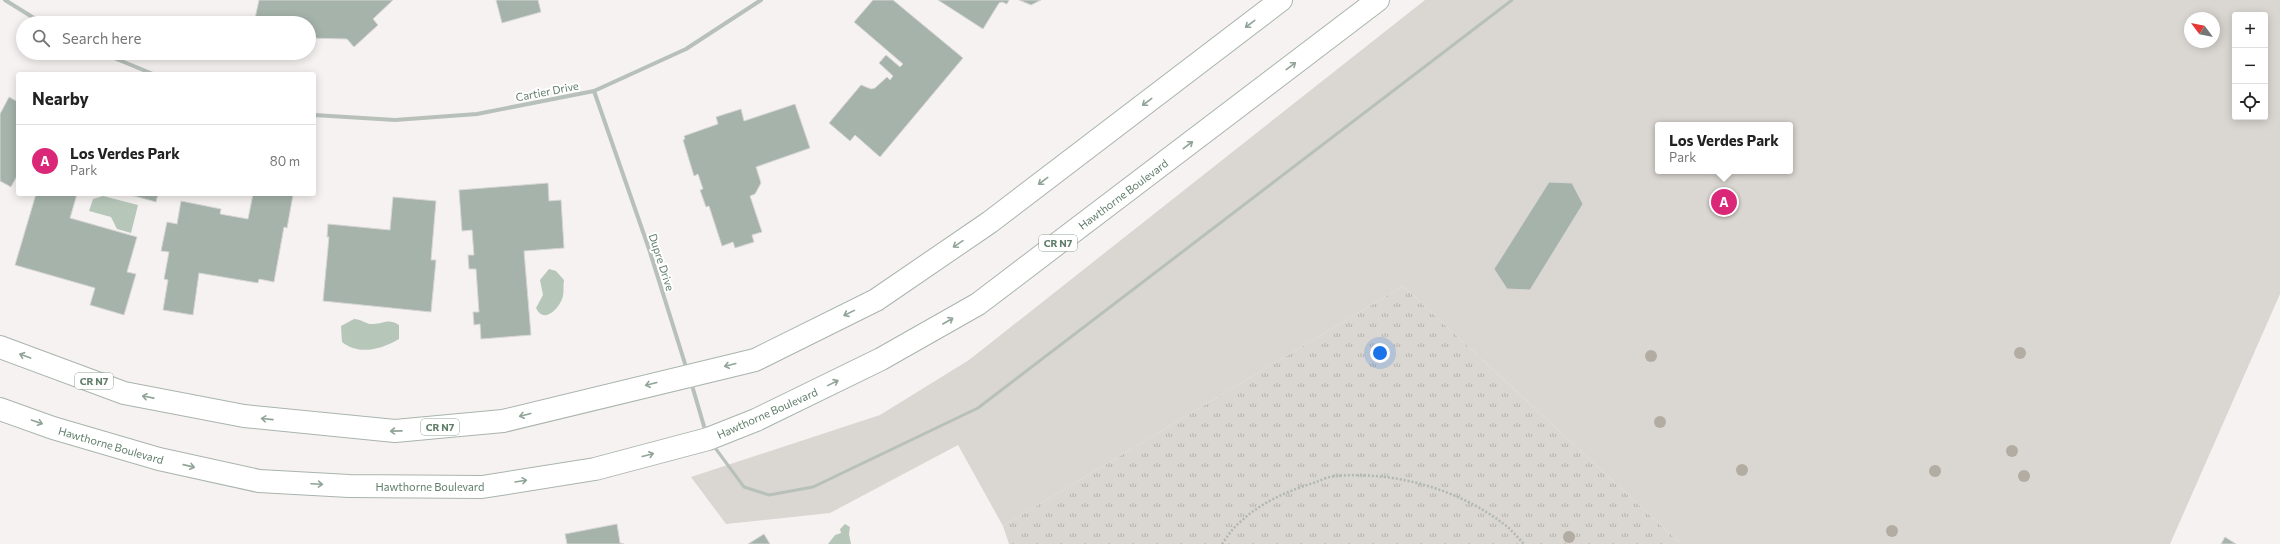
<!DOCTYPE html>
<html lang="en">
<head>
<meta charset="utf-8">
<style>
  body { margin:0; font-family:Commissioner,sans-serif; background:#f2f2f2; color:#222 }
  .controls { position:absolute; right:12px; top:12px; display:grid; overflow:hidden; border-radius:4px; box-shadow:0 2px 10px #0003 }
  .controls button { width:36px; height:36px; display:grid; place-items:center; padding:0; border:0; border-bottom:1px solid #e0e0e0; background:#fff; color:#222; font:20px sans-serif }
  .compass { position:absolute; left:2184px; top:12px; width:36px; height:36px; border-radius:50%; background:#fff; box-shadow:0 2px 10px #0003; rotate:302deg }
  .you { position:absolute; left:1380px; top:353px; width:14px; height:14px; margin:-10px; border:3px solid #fff; border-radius:50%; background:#1a73e8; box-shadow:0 0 0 6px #1a73e833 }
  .badge { display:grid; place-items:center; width:26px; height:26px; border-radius:50%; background:#db2777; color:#fff; font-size:13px; font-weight:700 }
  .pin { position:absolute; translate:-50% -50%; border:2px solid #fff; box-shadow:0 1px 4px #0006 }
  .popup { position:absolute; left:1655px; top:122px; width:138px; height:52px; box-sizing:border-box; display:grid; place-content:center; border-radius:4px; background:#fff; filter:drop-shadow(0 1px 3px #0005); font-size:13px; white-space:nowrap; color:#767676 }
  .popup b { font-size:15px; color:#222 }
  .popup::after { content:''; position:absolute; left:50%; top:100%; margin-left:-8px; border:8px solid transparent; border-top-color:#fff }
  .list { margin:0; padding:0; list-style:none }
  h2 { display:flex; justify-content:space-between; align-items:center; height:52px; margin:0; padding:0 16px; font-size:17px }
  h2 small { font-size:13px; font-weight:400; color:#767676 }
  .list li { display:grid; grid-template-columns:26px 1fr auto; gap:12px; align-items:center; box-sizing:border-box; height:72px; padding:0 16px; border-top:1px solid #e0e0e0 }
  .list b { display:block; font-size:15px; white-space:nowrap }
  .list p { margin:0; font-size:13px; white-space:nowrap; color:#767676 }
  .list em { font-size:13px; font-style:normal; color:#767676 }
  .icon { flex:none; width:22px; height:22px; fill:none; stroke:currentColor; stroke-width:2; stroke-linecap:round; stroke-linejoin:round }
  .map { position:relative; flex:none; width:2280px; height:544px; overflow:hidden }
  .search { position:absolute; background:#fff; box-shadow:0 2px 10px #0003; left:16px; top:16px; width:300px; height:44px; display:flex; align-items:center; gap:10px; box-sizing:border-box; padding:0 14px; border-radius:22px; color:#767676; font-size:15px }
  .panel { position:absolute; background:#fff; box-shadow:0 2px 10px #0003; left:16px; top:72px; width:300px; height:124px; border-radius:4px }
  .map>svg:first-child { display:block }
  .grass { fill:url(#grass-tufts) }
  .park { fill:#dad6d1; fill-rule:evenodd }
  .water { fill:#b6c7b9 }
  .building { fill:#a5b3aa; stroke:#d7d5d5 }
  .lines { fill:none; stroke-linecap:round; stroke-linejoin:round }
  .primary-casing { stroke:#a9b4ad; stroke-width:24 }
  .path { stroke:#b0b8b3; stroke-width:2.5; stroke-dasharray:2 2; stroke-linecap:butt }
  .lane { stroke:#b7c1ba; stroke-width:3 }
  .street { stroke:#b7c1ba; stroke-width:4 }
  .primary { stroke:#fff; stroke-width:22 }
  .tree { fill:#b2aca3 }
  .oneway { stroke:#90a497 }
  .labels { text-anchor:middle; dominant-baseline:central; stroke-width:4; stroke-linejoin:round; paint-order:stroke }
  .shield { fill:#fff; stroke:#90a497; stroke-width:1 }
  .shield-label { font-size:10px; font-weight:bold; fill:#607d6a }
  .street-label { font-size:11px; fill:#607d6a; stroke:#fff }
</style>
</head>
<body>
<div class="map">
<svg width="2280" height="544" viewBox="0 0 2280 544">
  <defs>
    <pattern id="grass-tufts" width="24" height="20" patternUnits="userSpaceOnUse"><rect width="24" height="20" fill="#dad6d1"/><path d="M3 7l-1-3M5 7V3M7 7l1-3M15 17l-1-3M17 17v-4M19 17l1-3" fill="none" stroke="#b4b3ae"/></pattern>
  </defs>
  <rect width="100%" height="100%" fill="#f6f2f2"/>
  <path class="grass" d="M1403,286L1681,544H1009L1003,526Z"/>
  <path class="park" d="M1425,0H2280V294L2170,544H1681L1403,286L1003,526L958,445L830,513L726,524L691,477L880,415L969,360ZM2235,15H2265V117H2235ZM2190,18H2214V42H2190ZM1658,125H1790V171H1658Z"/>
  <path class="water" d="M103,196L138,205L131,233L117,229L111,217L89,211L93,199Z
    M549,269L556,271L564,280C563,285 564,291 563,296C560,308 544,325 536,308L543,295L540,280Z
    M354,319C361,319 367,325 373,324C384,324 388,318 399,325V339C382,349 359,356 342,342L341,326Z
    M845,524L850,527L849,534L851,544H828L835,535L841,533L840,529Z"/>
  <path class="building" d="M259,0H393L373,19L378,25L354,47L347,39L309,38V23H254Z
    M496,0H538L541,12L502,23Z
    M873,0H893L963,58L880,157L855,135L850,141L829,123L861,85L871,89L875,88L887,77L890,80L893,76L879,63L886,55L900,67L903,64L854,22Z
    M938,0H1009L1007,4L1002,2L999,3L983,29Z
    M1019,0H1041L1031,5Z
    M9,97L18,102V174L11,187L0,181V114Z
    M795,104L810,148L756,167L761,183L755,194L750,196L762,232L752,235L754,242L735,248L733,242L722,246L709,206L706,207L700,190L703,189L698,174L694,176L683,140L685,139L684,136L718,124L716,117L741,109L744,121Z
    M1549,182L1572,183L1583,204L1530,290L1507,289L1494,269Z
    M548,183L549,201L561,200L564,248L524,251L531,335L481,339L480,324L474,325L473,312H479L476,269H469L468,255H474L472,230L462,231L459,190Z
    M36,194H77L70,218L137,237L127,272L136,274L124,315L90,305L95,288L15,265Z
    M127,194H158L156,202Z
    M253,194L293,195L287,228L284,227L274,282L259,279L258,283L199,273L193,315L163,310L168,280L164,279L169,252L161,251L167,222L177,224L181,201L221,209L220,214L248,219Z
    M393,197L436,201L431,260H436L431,312L323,301L329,237H327L328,224L390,230Z
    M617,524L620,543L624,544H567L565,534Z
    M764,534L770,544H748Z
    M2225,537L2236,544H2221Z"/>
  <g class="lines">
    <defs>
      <path id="primary" d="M0,347L124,393L244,416L395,431L503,421L755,360L876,300L990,222L1281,0
        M0,409L53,428L159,459L259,481L349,486L482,487L595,469L708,439L756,420L881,359L978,304L1378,0"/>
    </defs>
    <use href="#primary" class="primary-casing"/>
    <path class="path" d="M1222,544C1227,537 1232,529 1239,523C1261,502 1288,491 1316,482C1322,480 1329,476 1336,476C1394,471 1459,489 1505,525C1512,530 1518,538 1524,544"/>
    <path class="lane" d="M713,445L744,487L769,495L813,487L978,408L1512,0"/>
    <path class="street" d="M5,0L42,23
      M102,53L153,74
      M594,91L649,249L687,370
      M314,115L395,120L477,114L594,91L686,49L761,0
      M691,382L706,433"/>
    <use href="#primary" class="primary"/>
  </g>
  <g class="tree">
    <circle cx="2020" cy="353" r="6"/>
    <circle cx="1651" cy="356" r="6"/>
    <circle cx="1660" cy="422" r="6"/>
    <circle cx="2012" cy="451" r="6"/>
    <circle cx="1742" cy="470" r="6"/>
    <circle cx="1935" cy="471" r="6"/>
    <circle cx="2024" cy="476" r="6"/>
    <circle cx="1892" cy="531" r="6"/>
    <circle cx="1569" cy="537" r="6"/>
  </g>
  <defs><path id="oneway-shaft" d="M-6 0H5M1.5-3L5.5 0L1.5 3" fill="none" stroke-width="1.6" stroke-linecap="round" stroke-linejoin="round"/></defs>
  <g class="oneway">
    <use href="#oneway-shaft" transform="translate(1250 24) rotate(143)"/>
    <use href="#oneway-shaft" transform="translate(1291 66) rotate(-37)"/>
    <use href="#oneway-shaft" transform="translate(1147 102) rotate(143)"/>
    <use href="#oneway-shaft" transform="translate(1188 145) rotate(-37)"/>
    <use href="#oneway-shaft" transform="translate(1043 181) rotate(143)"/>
    <use href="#oneway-shaft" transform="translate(958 244) rotate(146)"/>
    <use href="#oneway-shaft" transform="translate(849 313) rotate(154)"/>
    <use href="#oneway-shaft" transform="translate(948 321) rotate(-30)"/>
    <use href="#oneway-shaft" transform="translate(25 356) rotate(-160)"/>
    <use href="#oneway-shaft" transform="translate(730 365) rotate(166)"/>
    <use href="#oneway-shaft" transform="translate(833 383) rotate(-26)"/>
    <use href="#oneway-shaft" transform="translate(651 384) rotate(166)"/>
    <use href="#oneway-shaft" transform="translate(148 397) rotate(-169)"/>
    <use href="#oneway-shaft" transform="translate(525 415) rotate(166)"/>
    <use href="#oneway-shaft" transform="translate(267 419) rotate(-174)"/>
    <use href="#oneway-shaft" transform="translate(37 422) rotate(19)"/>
    <use href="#oneway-shaft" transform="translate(396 431) rotate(179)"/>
    <use href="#oneway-shaft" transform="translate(648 455) rotate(-15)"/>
    <use href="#oneway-shaft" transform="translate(189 466) rotate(13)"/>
    <use href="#oneway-shaft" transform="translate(521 481) rotate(-9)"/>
    <use href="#oneway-shaft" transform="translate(317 484) rotate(3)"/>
  </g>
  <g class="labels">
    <g class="shield">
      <rect x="1039" y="235" width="38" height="16" rx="3"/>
      <rect x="75" y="373" width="38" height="16" rx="3"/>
      <rect x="421" y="419" width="38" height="16" rx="3"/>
    </g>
    <g class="shield-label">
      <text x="1058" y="243">CR N7</text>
      <text x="94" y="381">CR N7</text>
      <text x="440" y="427">CR N7</text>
    </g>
    <g class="street-label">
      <text transform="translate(547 91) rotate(-11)">Cartier Drive</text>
      <text transform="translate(1123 194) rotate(-37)">Hawthorne Boulevard</text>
      <text transform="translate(662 262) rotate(72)">Dupre Drive</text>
      <text transform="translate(767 413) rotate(-24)">Hawthorne Boulevard</text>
      <text transform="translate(111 445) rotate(16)">Hawthorne Boulevard</text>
      <text x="430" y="486">Hawthorne Boulevard</text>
    </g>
  </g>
</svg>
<div class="controls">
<button>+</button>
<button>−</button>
<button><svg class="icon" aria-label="locate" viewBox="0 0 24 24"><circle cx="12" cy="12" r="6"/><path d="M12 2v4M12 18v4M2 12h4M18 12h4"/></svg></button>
</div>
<svg class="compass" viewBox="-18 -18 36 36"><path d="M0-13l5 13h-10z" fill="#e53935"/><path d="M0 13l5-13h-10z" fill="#767676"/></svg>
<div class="you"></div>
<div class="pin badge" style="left:1724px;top:202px">A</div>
<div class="popup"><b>Los Verdes Park</b>Park</div>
<div class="search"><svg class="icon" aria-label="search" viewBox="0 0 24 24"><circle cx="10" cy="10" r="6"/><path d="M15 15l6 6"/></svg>Search here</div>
<section class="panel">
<h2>Nearby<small></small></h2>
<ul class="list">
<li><span class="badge">A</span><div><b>Los Verdes Park</b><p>Park</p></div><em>80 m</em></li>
</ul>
</section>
</div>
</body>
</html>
